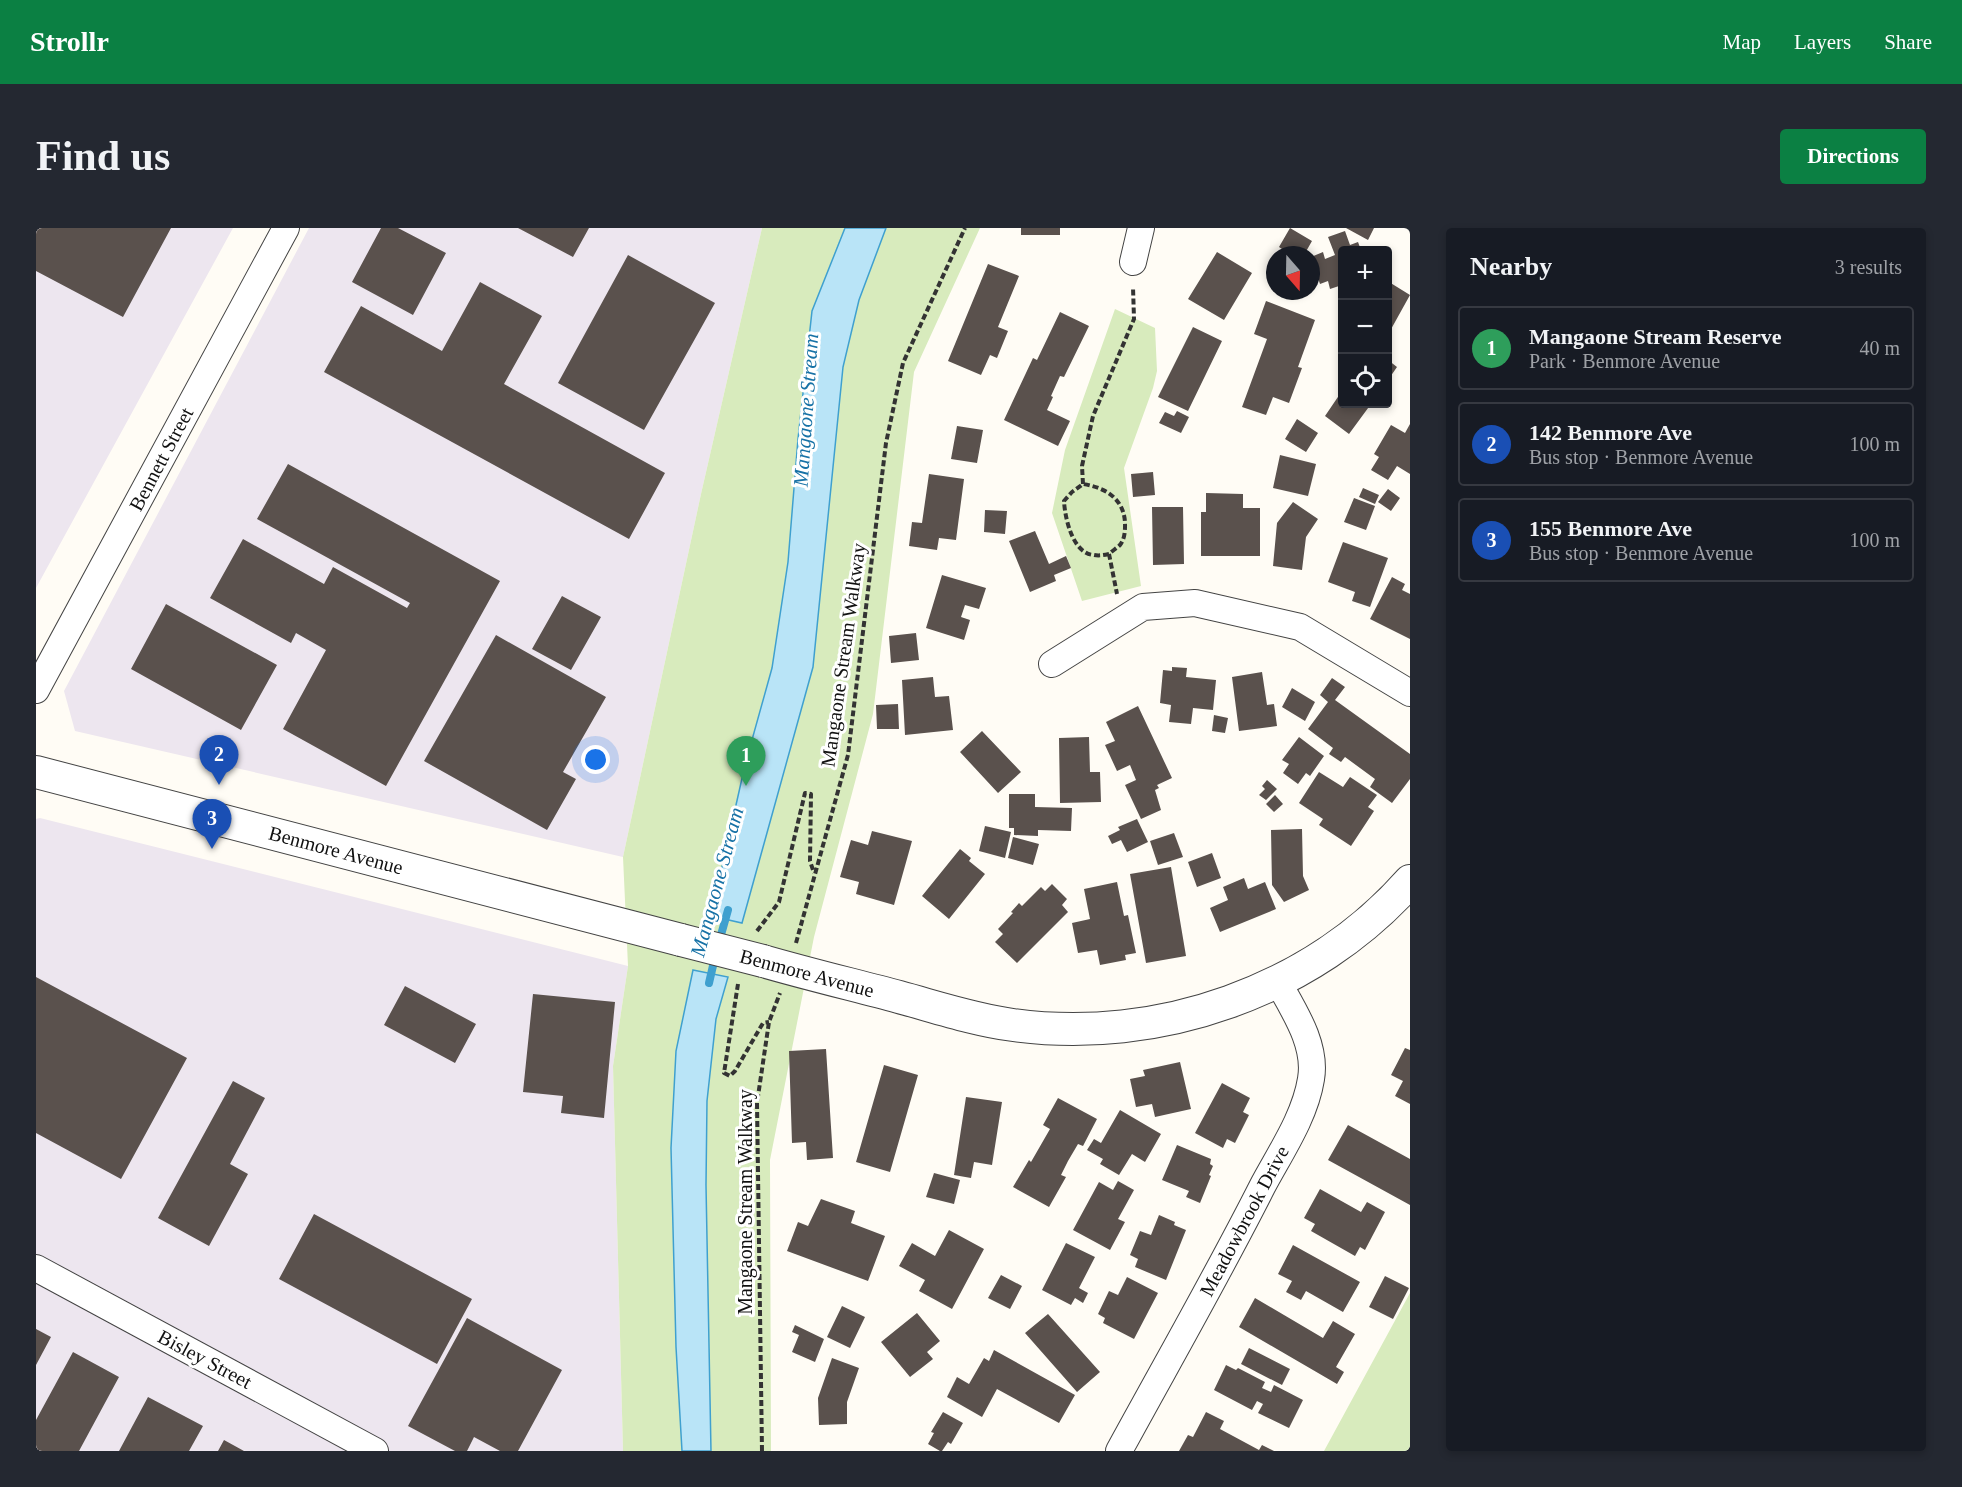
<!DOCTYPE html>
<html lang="en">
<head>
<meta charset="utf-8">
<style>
  body { margin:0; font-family:"Times New Roman",serif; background:#242831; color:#f1f3f6 }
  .controls { position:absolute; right:18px; top:18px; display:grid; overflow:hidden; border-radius:6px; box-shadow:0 3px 9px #0003 }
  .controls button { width:54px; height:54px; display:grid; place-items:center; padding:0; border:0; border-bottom:2px solid #363941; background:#171b24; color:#f1f3f6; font:30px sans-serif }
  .compass { position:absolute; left:1230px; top:18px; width:54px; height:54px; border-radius:50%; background:#171b24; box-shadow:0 3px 9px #0003; rotate:160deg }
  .you { position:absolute; left:560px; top:532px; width:21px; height:21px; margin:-15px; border:4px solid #fff; border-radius:50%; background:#1a73e8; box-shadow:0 0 0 9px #1a73e833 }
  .badge { display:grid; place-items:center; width:39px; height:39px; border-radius:50%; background:#0b8043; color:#fff; font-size:20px; font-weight:700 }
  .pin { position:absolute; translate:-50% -50px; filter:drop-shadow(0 2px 3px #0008) }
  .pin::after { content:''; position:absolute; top:32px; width:21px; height:18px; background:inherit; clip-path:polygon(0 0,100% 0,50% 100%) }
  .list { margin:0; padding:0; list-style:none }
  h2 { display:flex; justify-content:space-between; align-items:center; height:78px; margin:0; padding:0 24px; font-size:26px }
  h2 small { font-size:20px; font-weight:400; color:#9ea1a6 }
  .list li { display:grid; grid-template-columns:39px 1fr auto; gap:18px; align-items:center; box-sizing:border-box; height:84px; margin:0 12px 12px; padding:0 12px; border:2px solid #363941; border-radius:6px }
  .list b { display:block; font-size:22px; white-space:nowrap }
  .list p { margin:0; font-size:20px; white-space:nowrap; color:#9ea1a6 }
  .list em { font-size:20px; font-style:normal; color:#9ea1a6 }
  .icon { flex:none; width:33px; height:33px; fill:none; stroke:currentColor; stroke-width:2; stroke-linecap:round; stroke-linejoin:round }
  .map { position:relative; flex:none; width:1374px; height:1223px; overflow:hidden; border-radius:6px }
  header { display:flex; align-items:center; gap:36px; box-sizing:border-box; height:84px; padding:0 30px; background:#0b8043; color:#fff }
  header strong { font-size:28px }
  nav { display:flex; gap:33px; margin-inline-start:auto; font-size:21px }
  .intro { display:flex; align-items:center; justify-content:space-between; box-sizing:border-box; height:144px; padding:0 36px }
  h1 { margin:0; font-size:42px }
  .button { padding:15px 27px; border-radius:6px; background:#0b8043; color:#fff; font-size:21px; font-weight:700 }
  main { display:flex; gap:36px; padding:0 36px }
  aside { flex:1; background:#171b24; border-radius:6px; box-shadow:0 3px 9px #0003 }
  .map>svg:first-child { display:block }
  .industrial { fill:#ede6ef }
  .green { fill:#d8ebbd }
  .water { fill:#b9e4f7; stroke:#3fa0cf; stroke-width:1.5 }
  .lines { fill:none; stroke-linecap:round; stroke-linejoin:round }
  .stream { stroke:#3fa0cf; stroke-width:8 }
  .building { fill:#5a514d }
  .minor-casing { stroke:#444; stroke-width:28 }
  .tertiary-casing { stroke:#444; stroke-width:34 }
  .path { stroke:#333; stroke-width:4; stroke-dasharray:6 3; stroke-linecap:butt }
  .minor { stroke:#fff; stroke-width:26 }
  .tertiary { stroke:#fff; stroke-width:32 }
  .tertiary-bridge-casing { stroke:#444; stroke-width:34; stroke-linecap:butt }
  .tertiary-bridge { stroke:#fff; stroke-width:32 }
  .labels { text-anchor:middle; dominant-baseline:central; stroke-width:6; stroke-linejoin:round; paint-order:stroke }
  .street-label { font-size:20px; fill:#111; stroke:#fff }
  .water-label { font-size:21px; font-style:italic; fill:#1772a6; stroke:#fff }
</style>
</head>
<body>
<header>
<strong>Strollr</strong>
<nav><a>Map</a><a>Layers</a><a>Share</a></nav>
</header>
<div class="intro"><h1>Find us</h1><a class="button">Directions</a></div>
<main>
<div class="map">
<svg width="1374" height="1223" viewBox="0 0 1374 1223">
  <rect width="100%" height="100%" fill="#fffcf5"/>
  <path class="industrial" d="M0,0H197L0,360Z
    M273,0H726L665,266L587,629L39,503L28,463Z
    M4,590L592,738L577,838L587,1223H0V591Z"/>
  <path class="green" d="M726,0H944L878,144L837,486L778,709L734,932L735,1223H587L577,838L592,738L587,629L665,266Z
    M1079,81L1119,100L1121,143L1117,160L1088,240L1105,358L1046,373L1016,285L1029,222Z
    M1374,1065V1223H1288Z"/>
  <path class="water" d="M809,0H850L823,72L807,139L777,439L706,695L675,688L709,537L736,440L752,334L762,211L776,83Z
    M657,742L692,749L680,791L671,873L670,957L675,1223H646L640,1119L635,920L640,823Z"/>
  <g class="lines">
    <path class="stream" d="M683,714L692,682
      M673,755L679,729"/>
  </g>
  <path class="building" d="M0,0H135L87,89L0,43Z
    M345,0H362L410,25L377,87L316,54Z
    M482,0H553L537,29Z
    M985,0H1024V7H985Z
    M1254,0L1276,13L1268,27H1255L1243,19Z
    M1310,0H1338L1332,12Z
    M1309,3L1314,17L1322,14L1325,22H1306V57L1294,61L1292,53L1284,56L1275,29L1287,24L1289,31L1299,27L1292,9Z
    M1181,24L1216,45L1188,92L1152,71Z
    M592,27L679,75L608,202L522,155Z
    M952,36L983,48L962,99L972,103L961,130L954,127L945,147L912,133Z
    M444,54L506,88L468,156L629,245L593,311L288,144L325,78L406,123Z
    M1353,54L1374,67L1354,103L1352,101Z
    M1230,73L1279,92L1262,139L1266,140L1253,175L1237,169L1230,187L1206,179L1231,111L1218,106Z
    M1024,84L1053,98L1028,149L1024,148L1015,168L1017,169L1011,182L1034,193L1022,218L968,192L997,130L1001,132Z
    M1157,99L1186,113L1152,183L1122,169Z
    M1352,132L1361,139L1352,152Z
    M1306,163V176H1335L1313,206L1289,188Z
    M1141,183L1153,189L1145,205L1123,195L1129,184L1138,188Z
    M1261,191L1282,205L1270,224L1249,211Z
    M1374,196V246L1361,238L1352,252L1335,242L1343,229L1338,226L1355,197L1369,205Z
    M921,198L947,202L941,235L915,231Z
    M1244,227L1280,236L1272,268L1237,260Z
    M252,236L464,353L350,558L247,501L290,422L260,405L255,415L174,370L207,311L288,356L297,339L371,380L374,375L221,291Z
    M1117,244L1119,267L1097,269L1095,246Z
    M893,246L928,251L920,312L903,310L901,322L873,318L876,294L886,295Z
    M1327,260L1343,267L1339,276L1323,269Z
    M1352,261L1364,270L1355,283L1342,274Z
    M1170,265L1207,266V280H1224V328H1165V284H1170Z
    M1318,270L1339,278L1330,302L1308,294Z
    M1257,274L1282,291L1270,309L1266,342L1237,338L1241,295Z
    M1116,279H1147L1148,336L1117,337Z
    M949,282L971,283L969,306L948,304Z
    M999,303L1013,336L1030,328L1035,340L1018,347L1020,353L994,364L973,313Z
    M1307,314L1352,330L1334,379L1316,373L1319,364L1292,354Z
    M906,347L950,360L943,381L929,377L925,389L934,392L928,412L890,400Z
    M1356,349L1369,356L1366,362L1374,366V411L1334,391Z
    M526,368L565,389L535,442L496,421Z
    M130,376L241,437L205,502L95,441Z
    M880,405L883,432L855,435L853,408Z
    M460,407L570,469L527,544L540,551L511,602L388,533Z
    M1136,439L1151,440L1150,449L1180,452L1177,482L1157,480L1155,496L1133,494L1135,477L1124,475L1127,442L1136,443Z
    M1226,444L1231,477L1238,476L1241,498L1203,503L1196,449Z
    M897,449L899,469L913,468L917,502L869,507L866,452Z
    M1296,450L1309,459L1299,472L1374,526V551L1356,575L1334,559L1339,551L1309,529L1305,534L1293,526L1297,520L1272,501L1292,474L1284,467Z
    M1256,460L1279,474L1269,493L1246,479Z
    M862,476L863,501H841L840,477Z
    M1102,478L1136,550L1121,557L1123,560L1119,562L1125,582L1105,591L1089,557L1100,552L1094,537L1081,543L1069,517L1079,513L1070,494Z
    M1178,487L1192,490L1189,505L1176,503Z
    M946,503L985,544L962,565L924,524Z
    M1053,509L1054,544H1064L1065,574L1024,575L1023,510Z
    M1263,509L1288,528L1274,548L1270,545L1262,556L1247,545L1253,536L1246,532Z
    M1283,544L1307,559L1314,549L1341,567L1332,579L1338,583L1315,618L1283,597L1287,591L1263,575Z
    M1231,552L1241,561L1230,572L1223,567L1229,561L1226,558Z
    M973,566H999V579L1036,580L1035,603L1002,602V608L978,607V600H973Z
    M1239,567L1247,576L1238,584L1230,576Z
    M1101,591L1112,614L1091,624L1085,612L1076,616L1072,608L1084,602L1082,599Z
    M949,598L975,604L969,630L943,623Z
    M1266,601L1267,648L1273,662L1248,674L1236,657L1235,602Z
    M836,603L876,613L858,677L820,666L823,654L804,649L815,612L832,617Z
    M1138,605L1147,629L1122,637L1114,613Z
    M977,609L1003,616L997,637L972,630Z
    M924,621L935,630L933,633L949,646L913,691L886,668Z
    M1176,625L1185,650L1161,659L1152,634Z
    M1135,639L1150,728L1110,735L1094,646Z
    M1208,650L1212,661L1229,654L1240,681L1184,704L1174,680L1192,672L1187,659Z
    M1081,654L1088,688L1092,687L1100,725L1089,727L1090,732L1064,737L1061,722L1042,725L1036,695L1054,691L1048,661Z
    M1016,656L1031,671L1026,677L1032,684L981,735L959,714L967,706L962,701L977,685L975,684L983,675L986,678L1005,659L1009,663Z
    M0,749L151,830L85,951L0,905Z
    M369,758L440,796L419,835L348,797Z
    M497,766L579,774L568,890L525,885L527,868L487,864Z
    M1369,820L1374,822V876L1359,868L1367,853L1355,847Z
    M790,821L797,930L771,932L770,914L756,915L753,823Z
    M1144,834L1155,881L1119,889L1116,876L1100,879L1094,851L1109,848L1107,842Z
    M848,837L882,847L854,944L820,934Z
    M197,853L229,870L194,936L212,946L173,1018L122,990Z
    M1186,855L1214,870L1207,884L1213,887L1199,915L1191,911L1187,920L1159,905Z
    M930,869L966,874L956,937L938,934L935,950L918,947Z
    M1022,870L1061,891L1047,918L1042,916L1032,933L1025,947L1030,949L1013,979L977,959L993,932L995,934L1014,901L1007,897Z
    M1084,882L1125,906L1109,934L1096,926L1083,947L1064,936L1067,931L1051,922L1058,911L1065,915Z
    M1312,897L1374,931V977L1292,932Z
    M1141,917L1175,931L1174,936L1177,938L1173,947L1175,948L1164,975L1150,969L1153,963L1126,952Z
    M898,945L924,952L918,976L890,969Z
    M1082,953L1098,962L1082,991L1089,994L1074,1022L1037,1002L1063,954L1077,962Z
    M1284,961L1325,984L1331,974L1349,984L1329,1022L1324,1019L1319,1028L1275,1003L1279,996L1268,990Z
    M785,971L819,983L815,995L849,1008L832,1053L751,1023L762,994L772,998Z
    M278,986L436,1071L401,1136L243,1051Z
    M1123,987L1139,994L1138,997L1150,1002L1130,1052L1099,1039L1102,1031L1094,1027L1104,1003L1115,1007Z
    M913,1002L948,1021L916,1081L883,1063L889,1052L863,1038L876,1015L899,1028Z
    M1030,1015L1059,1029L1043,1060L1052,1065L1047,1075L1039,1070L1035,1077L1006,1062Z
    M1257,1017L1324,1054L1307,1084L1270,1063L1265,1072L1250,1064L1256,1053L1242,1046Z
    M965,1047L986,1058L974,1081L952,1070Z
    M1349,1048L1373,1060L1357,1091L1333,1079Z
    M1091,1049L1122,1065L1098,1111L1067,1095L1069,1090L1062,1086L1073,1063L1082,1067Z
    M1219,1070L1287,1110L1297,1093L1319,1106L1300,1139L1308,1144L1301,1156L1203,1099Z
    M806,1078L829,1089L814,1120L791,1109Z
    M881,1085L904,1113L891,1124L897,1131L874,1149L845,1114Z
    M1012,1086L1064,1144L1041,1164L989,1105Z
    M431,1090L526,1142L482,1223H464L438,1209L431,1223H419L372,1198Z
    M759,1097L788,1111L779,1134L756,1124L763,1107L756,1104Z
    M0,1101L15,1109L0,1137Z
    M1213,1120L1254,1141L1246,1157L1205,1136Z
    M958,1122L1039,1167L1023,1195L961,1161L946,1189L911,1169L921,1149L933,1156L948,1130L953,1133Z
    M37,1124L83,1149L43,1223H0V1192Z
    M796,1130L823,1140L811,1174V1196L783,1197L782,1170Z
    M1190,1137L1200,1142L1202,1140L1229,1154L1226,1160L1235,1164L1238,1157L1267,1172L1253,1200L1222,1185L1227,1176L1221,1173L1216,1182L1178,1162Z
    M112,1169L167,1198L153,1223H83Z
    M907,1184L927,1195L915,1216L912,1214L906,1223H904L892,1216L898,1205L895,1204Z
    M1170,1184L1188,1193L1184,1201L1223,1222L1226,1217L1238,1223H1143L1152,1207L1157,1209Z
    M188,1212L208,1223H182Z"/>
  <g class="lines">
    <defs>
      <path id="minor" d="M1097,34L1105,0
        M1016,436L1107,379L1159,375L1264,399L1374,465
        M0,462L250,0
        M0,1040L339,1223
        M1083,1223C1131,1135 1181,1048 1226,959C1244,925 1269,889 1275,851C1281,817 1258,783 1242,754"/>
      <path id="tertiary" d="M0,544L645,712
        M727,733C772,746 818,757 863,769C900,779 939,792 977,797C1122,817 1277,763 1374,653"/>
    </defs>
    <use href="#minor" class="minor-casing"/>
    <use href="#tertiary" class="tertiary-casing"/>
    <path class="path" d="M1047,256L1046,238L1057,188L1098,91L1097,59
      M1073,326C1068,327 1063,328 1058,327C1037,326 1029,291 1028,273L1036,264L1047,256C1072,260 1090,273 1089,299C1089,305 1088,312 1084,317C1081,320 1076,323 1073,326L1081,366
      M721,703L743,674L769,565L775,566L774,633L778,645
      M760,715L812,527L850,215L867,135L929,0
      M702,756L688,845L694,848L699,843L727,795L733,794
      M726,1223L721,875L733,794L744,765"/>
    <use href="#minor" class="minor"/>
    <use href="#tertiary" class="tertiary"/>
    <defs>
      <path id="tertiary-bridge" d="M645,712L727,733"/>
    </defs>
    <use href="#tertiary-bridge" class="tertiary-bridge-casing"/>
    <use href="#tertiary-bridge" class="tertiary-bridge"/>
  </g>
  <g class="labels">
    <g class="street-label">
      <text transform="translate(125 231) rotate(-62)">Bennett Street</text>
      <text transform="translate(807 427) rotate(-82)">Mangaone Stream Walkway</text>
      <text transform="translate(300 622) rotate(15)">Benmore Avenue</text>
      <text transform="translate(771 745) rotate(15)">Benmore Avenue</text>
      <text transform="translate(709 974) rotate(-90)">Mangaone Stream Walkway</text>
      <text transform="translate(1208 993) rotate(-62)">Meadowbrook Drive</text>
      <text transform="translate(169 1131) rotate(28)">Bisley Street</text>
    </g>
    <g class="water-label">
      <text transform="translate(770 182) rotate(-86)">Mangaone Stream</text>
      <text transform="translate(681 654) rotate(-75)">Mangaone Stream</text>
    </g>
  </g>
</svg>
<div class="controls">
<button>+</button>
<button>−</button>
<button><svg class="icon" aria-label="locate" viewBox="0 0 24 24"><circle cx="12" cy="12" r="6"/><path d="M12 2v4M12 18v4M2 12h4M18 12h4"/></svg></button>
</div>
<svg class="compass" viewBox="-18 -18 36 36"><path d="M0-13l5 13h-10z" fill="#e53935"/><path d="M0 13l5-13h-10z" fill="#9ea1a6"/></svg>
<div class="you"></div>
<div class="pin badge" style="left:710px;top:558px;background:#2e9e5b">1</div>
<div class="pin badge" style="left:183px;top:557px;background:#1a4fb4">2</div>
<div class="pin badge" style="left:176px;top:621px;background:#1a4fb4">3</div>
</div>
<aside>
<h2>Nearby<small>3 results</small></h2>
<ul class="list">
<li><span class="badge" style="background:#2e9e5b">1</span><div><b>Mangaone Stream Reserve</b><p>Park · Benmore Avenue</p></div><em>40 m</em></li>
<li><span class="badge" style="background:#1a4fb4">2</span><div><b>142 Benmore Ave</b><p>Bus stop · Benmore Avenue</p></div><em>100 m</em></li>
<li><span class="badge" style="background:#1a4fb4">3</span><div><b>155 Benmore Ave</b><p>Bus stop · Benmore Avenue</p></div><em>100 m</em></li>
</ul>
</aside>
</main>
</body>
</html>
